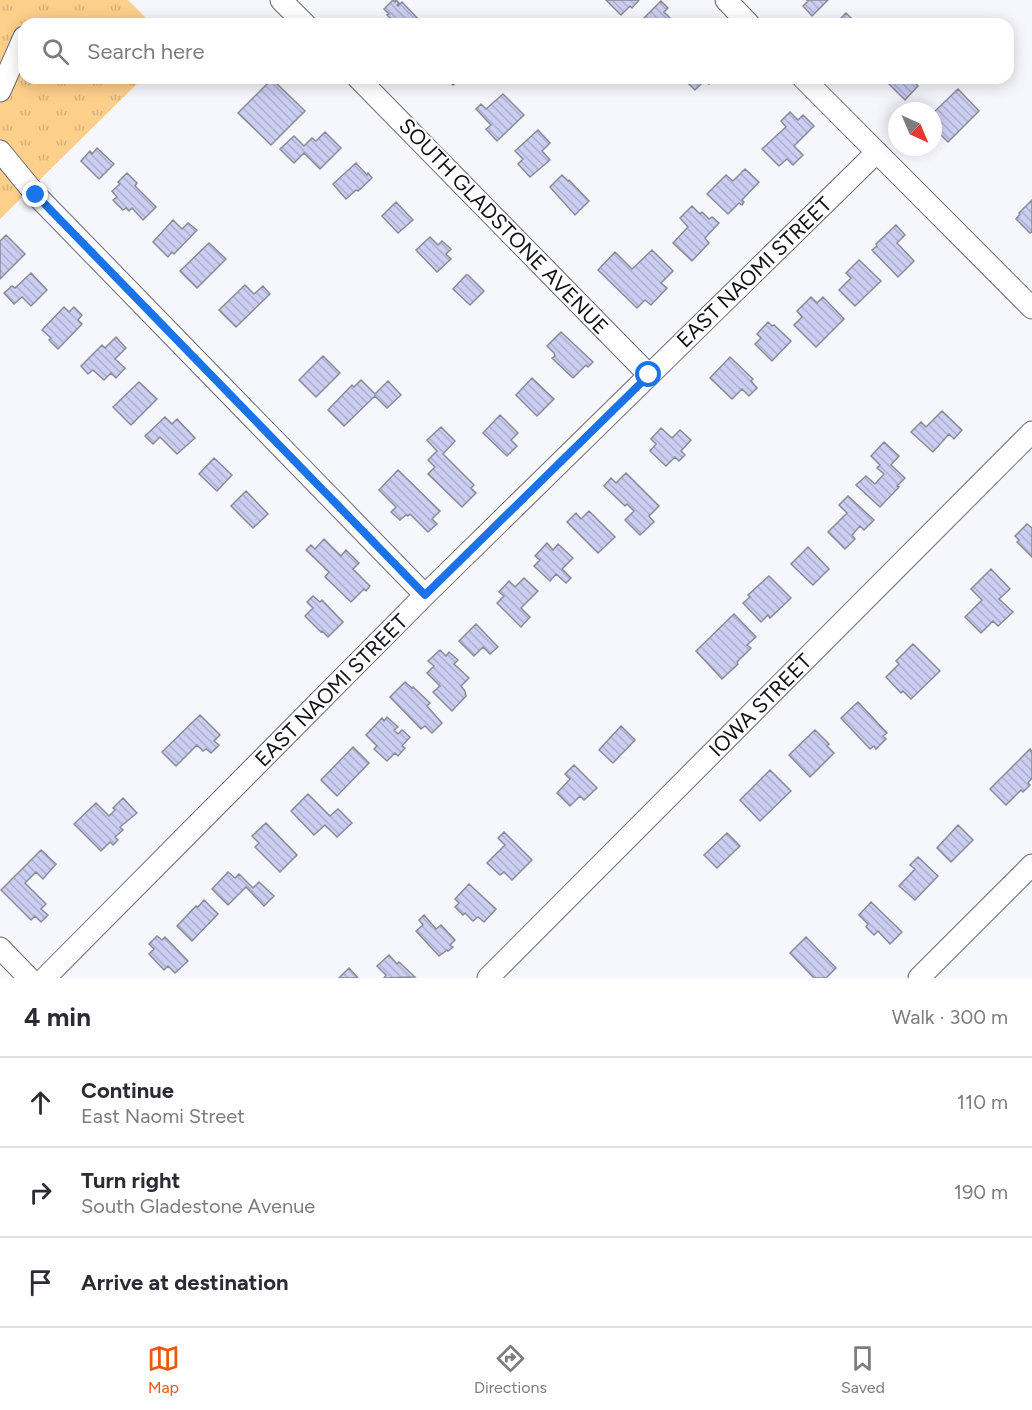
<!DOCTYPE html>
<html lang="en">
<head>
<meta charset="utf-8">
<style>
  body { margin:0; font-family:Figtree,sans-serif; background:#f7f7f7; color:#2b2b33 }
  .compass { position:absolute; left:888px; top:102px; width:54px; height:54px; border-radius:50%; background:#fff; box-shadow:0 3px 15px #0003; rotate:136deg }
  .stop { position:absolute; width:18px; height:18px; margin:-14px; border:4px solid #1a73e8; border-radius:50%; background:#fff }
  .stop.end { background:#1a73e8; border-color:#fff; box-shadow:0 2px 6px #0008 }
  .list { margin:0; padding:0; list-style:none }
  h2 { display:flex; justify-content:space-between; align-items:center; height:78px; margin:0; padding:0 24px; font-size:26px }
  h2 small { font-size:20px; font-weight:400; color:#7c7c81 }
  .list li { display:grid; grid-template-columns:39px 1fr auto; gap:18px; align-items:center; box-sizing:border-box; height:90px; padding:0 24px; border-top:2px solid #e1e1e2 }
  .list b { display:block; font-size:22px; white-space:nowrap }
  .list p { margin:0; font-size:20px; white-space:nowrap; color:#7c7c81 }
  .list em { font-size:20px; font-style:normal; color:#7c7c81 }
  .icon { flex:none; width:33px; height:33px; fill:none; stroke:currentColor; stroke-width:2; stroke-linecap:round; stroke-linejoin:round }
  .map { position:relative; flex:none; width:1032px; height:978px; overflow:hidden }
  .search { position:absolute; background:#fff; box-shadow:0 3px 15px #0003; left:18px; right:18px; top:18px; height:66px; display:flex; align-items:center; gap:15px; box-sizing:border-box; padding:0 21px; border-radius:18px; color:#7c7c81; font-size:22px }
  .sheet { height:348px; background:#fff }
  nav { display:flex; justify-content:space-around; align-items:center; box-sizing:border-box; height:84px; border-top:2px solid #e1e1e2; background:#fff; font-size:16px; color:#7c7c81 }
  nav a { display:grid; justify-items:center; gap:3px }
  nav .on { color:#ea580c }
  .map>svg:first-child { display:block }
  .grass { fill:url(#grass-tufts) }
  .building { fill:url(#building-back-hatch); stroke:#8a8b99; stroke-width:1.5 }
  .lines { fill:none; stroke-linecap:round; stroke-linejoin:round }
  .minor-casing { stroke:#6a6b77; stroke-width:23 }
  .minor { stroke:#fff; stroke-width:21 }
  .route { stroke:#1a73e8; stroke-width:8 }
  .labels { text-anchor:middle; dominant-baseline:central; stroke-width:4.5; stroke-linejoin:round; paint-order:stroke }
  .street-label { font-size:21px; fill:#101116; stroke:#fff }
</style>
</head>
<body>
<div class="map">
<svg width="1032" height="978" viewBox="0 0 1032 978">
  <defs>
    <pattern id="grass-tufts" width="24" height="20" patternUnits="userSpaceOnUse" patternTransform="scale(1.5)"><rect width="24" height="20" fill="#fccf8a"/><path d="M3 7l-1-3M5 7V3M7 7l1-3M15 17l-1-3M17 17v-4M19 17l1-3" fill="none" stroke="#d7b176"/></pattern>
    <pattern id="building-back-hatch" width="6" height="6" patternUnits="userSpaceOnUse" patternTransform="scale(1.5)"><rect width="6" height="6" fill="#cbcdf1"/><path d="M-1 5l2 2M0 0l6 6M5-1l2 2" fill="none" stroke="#adafce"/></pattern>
  </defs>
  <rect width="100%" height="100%" fill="#f6f7fd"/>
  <path class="grass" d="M0,0H128L152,24H24V78H143L0,219Z"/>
  <path class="building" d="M393,0L395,2L396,0L399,3L397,5L398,6L402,2L422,23L396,24L387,15L389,14L384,9Z
    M606,0H639L632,8L630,6L621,15Z
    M807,0H828L812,16L803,6L808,1Z
    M661,1L668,8L664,12L676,24H638Z
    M846,13L857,24H835Z
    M446,78H461L453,85Z
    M683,78H715L709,84L705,80L695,90Z
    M883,78H911L918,86L905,100Z
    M272,79L305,111L271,145L238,113Z
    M958,89L979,111L948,142L933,127V113Z
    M503,94L524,115L497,141L486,129L491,125L476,109L481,104L486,109Z
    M790,112L798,120L803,115L814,126L794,146L803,155L793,165L787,159L779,166L762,149L786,127L781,121Z
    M538,130L550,143L542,151L550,160L530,177L518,164L523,159L515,151Z
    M325,132L341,148L320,169L304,153L294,163L280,149L294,136L304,146L312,138L316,141Z
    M97,148L114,164L99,179L81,161L90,151L92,154Z
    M356,163L367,175L368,173L372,178L358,191L356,190L346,199L333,184Z
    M745,169L759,182L742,200L744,202L742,205L739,203L728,214L707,194L726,175L733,181Z
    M127,173L137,183L135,186L156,207L143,220L132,208L129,211L126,208L123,210L113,200L117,197L112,191L120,184L118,182Z
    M562,175L568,181L569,180L589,201L575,215L550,187Z
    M1032,200V232L1030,233L1016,219L1020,214L1019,213Z
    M396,202L413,220L398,233L382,216Z
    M692,206L700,214L702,212L709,219L712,217L719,223L705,238L709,243L692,261L673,243L688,227L680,218Z
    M173,220L182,229L188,223L197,230L174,254L172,252L168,257L153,242Z
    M896,225L905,235L897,243L914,261L898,277L872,250L877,246L876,244Z
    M6,235L25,254L0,279V241Z
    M430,237L438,245L442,241L451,249L446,254L451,259L437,272L416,250Z
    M209,243L226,259L197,288L180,271Z
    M652,250L673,271L661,283L667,288L651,305L645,300L637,308L598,270L615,252L632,269Z
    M859,260L881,281L855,306L839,290L851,278L846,273Z
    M31,273L47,290L31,306L22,297L14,304L4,293L12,286L15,288Z
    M466,275H468L484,291L470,305L453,289Z
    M245,285L254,294L263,286L270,294L236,327L219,310Z
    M811,297L817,303L823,297L844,319L816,347L794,325L802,317L797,311Z
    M64,307L69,312L74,307L82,315L78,320L82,324L58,349L49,340L51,338L42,330Z
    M768,322L772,326L774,325L791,341L772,361L755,344L761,338L757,334Z
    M561,332L593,362L588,367L586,365L573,378L552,358L555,356L554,353L547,346Z
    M116,337L126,348L115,359L125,368L116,378L111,373L104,380L93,370L88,374L81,366L102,345L105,348Z
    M323,356L340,373L316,397L299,380Z
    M730,357L753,379L751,381L757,388L749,396L742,389L732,399L710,378Z
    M532,378L554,399L537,416L516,395Z
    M361,380L375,394L388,381L401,395L387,408L375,396L344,426L328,410L352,385L354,387Z
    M139,382L157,399L131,425L113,407Z
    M942,411L962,430L954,439L949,434L933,452L911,432L921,422L926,427Z
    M500,415L518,433L511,440L517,446L507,456L483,433Z
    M165,417L172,424L177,419L195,438L177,454L160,437L153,444L145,436Z
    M441,427L455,441L443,454L474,485L471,488L476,493L462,507L428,474L435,467L428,460L437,451L427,440Z
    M661,428L672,438L680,430L691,440L681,451L685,455L679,461L675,457L666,466L650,451L656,444L651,439Z
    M884,442L899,456L891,465L905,478L897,486L899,487L880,507L856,485L866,476L875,484L884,474L877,468L880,465L871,456Z
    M214,458L232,475L217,491L199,474Z
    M398,470L440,511L432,519L437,524L428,532L410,514L408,516L406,515L400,520L391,512L396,507L379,490Z
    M626,473L659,506L649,516L654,522L640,535L625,520L634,511L627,504L625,506L604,486L611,478L616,483Z
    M246,491L268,514L253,528L231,506Z
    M848,496L874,520L864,530L860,526L852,535L855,539L845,549L828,532L847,513L839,505Z
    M589,511L615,537L598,553L567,522L576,513L581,519Z
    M1027,524L1032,528V557L1017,542L1019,540L1015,536Z
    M324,539L341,556L346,550L359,563L353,569L370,586L366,591L364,589L351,602L325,577L329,572L306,550L311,545L315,549Z
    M547,543L553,550L558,544L573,558L562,569L571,578L566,583L556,574L550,581L534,566L540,560L535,556Z
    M808,547L829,569L813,585L791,564Z
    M991,569L1010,589L999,599L1013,612L998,626L993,621L981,633L965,617L982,600L971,589Z
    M769,576L791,598L770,618L768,615L761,622L743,603L750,597L748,595Z
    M524,578L538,591L521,608L530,617L521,627L497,603L504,596L499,592L509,581L515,587Z
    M313,596L320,602L322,600L343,622L328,637L322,631L321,632L305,616L313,608L307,602Z
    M734,614L756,637L747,645L751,648L737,662L738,664L722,679L696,651Z
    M476,624L498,647L490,654L483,647L474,656L459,641Z
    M913,644L940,671L911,699L903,691L901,693L886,677L899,664L896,661Z
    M440,650L446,656L449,652L458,660L454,664L469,678L461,686L465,691L466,696L452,711L433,692L440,686L427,673L434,666L428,661Z
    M405,682L412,688L413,687L430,703L427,706L442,723L432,733L425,726L421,729L390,697Z
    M858,702L887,733L883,736L886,739L876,749L874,746L870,749L841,718Z
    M200,715L220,735L214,741L219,745L211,753L206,749L203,751L197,745L176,766L162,752Z
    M387,717L398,727L394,730L398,734L402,730L410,737L402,746L405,748L398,756L395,753L387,761L374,749L377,746L366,735L382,718L384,721Z
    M621,726L635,740L613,763L599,750Z
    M815,730L829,744L827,746L834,753L810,777L789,755Z
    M353,747L369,763L337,796L321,780Z
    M1030,749L1032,752V778L1028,783L1030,785L1023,792L1021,790L1006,805L990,789Z
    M574,765L597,788L584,800L580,796L570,806L557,793L570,779L565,774Z
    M770,770L791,791L760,821L740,800Z
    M308,794L330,816L338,809L352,823L337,837L325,825L314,835L291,811Z
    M123,798L137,813L120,827L123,830L115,837L118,840L113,845L110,842L101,851L74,824L96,803L109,816L115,810L113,808Z
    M266,823L297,855L280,872L255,847L259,843L252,836Z
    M958,825L973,840L951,862L937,848Z
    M504,832L532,860L512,880L504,872L500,875L487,863L505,845L498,838Z
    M727,833L740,846L717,868L704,855Z
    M41,850L56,864L43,879L36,872L25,883L46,904L41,909L48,915L41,922L35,916L31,920L1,890Z
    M918,857L938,876L915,900L899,886L915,869L910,865Z
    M228,872L235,878L239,874L253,888L259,882L274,896L264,906L246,887L228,905L212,889Z
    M469,884L496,909L484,922L478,917L473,921L465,913L463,915L455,907L459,903L455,899Z
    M204,900L218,914L192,941L177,926L196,906L198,907Z
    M871,902L902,932L890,944L878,931L874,935L866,927L868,924L859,915Z
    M424,915L436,929L441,925L455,940L450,945L453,947L448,951L447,950L439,956L416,931L423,925L419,920Z
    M157,936L162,940L165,937L188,961L175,973L168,966L164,970L149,954L154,949L149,944Z
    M806,937L836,968L826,978H814L790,953Z
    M389,955L397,964L399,962L415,977L384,978L386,975L377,966Z
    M349,968L358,978H339Z"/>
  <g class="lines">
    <defs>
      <path id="minor" d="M281,0L305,24
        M726,0L749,24
        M358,78L649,375
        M803,78L1032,308
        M0,91L24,37
        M0,151L36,195L425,595
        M0,948L29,978
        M45,978L425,595L877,152
        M488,978L1032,432
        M919,978L1032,865"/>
    </defs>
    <use href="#minor" class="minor-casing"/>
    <use href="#minor" class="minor"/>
  </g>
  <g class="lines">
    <path class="route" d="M36,195L425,595L649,375"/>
  </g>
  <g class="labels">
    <g class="street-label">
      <text transform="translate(504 226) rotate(46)">SOUTH GLADSTONE AVENUE</text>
      <text transform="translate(754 272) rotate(-44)">EAST NAOMI STREET</text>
      <text transform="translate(331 690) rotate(-45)">EAST NAOMI STREET</text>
      <text transform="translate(760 705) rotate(-45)">IOWA STREET</text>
    </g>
  </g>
</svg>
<svg class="compass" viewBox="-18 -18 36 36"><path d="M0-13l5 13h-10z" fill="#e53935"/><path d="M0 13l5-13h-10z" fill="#7c7c81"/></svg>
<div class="stop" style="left:649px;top:375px"></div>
<div class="stop end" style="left:36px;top:195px"></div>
<div class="search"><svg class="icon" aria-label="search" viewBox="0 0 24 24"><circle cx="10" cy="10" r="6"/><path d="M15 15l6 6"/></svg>Search here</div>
</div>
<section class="sheet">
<h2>4 min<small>Walk · 300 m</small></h2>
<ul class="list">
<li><svg class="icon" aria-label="ahead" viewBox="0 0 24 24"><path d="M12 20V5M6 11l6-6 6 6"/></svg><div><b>Continue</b><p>East Naomi Street</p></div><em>110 m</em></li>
<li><svg class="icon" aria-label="right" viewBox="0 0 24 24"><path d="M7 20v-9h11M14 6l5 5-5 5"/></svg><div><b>Turn right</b><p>South Gladestone Avenue</p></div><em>190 m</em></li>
<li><svg class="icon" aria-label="arrive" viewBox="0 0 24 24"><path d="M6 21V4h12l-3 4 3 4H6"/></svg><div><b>Arrive at destination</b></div></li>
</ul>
</section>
<nav>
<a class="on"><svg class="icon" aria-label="map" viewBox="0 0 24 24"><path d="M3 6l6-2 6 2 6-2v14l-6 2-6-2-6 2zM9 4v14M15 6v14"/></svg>Map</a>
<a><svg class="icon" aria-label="directions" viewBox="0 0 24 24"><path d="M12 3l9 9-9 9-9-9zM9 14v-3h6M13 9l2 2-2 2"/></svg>Directions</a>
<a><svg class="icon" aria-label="saved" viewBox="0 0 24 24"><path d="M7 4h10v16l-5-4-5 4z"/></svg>Saved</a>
</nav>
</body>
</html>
